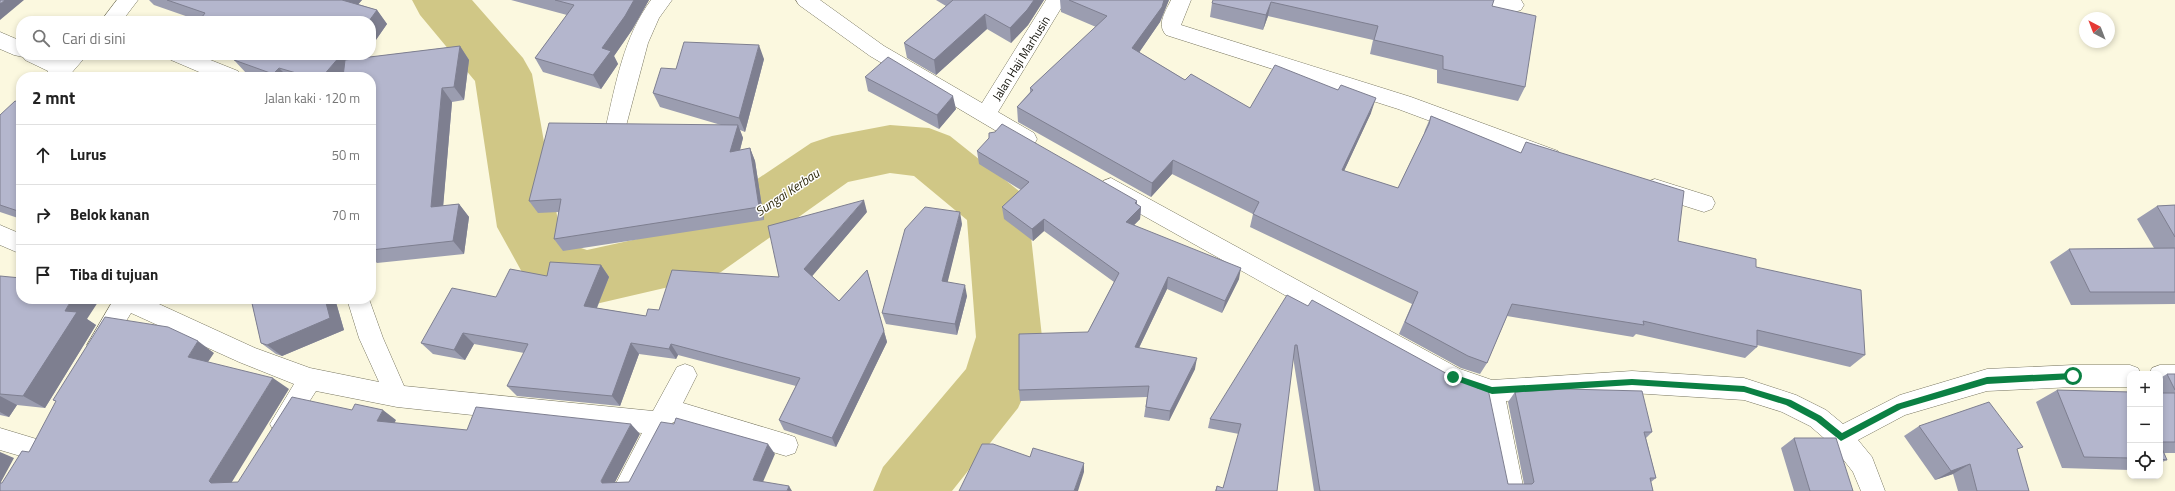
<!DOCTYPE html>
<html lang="id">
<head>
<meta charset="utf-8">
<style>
  body { margin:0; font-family:"Titillium Web",sans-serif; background:#f6f6f6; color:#222 }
  .controls { position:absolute; right:12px; bottom:12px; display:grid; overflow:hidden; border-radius:8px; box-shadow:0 2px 6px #0003 }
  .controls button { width:36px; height:36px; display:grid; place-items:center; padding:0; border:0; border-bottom:1px solid #e0e0e0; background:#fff; color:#222; font:20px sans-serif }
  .compass { position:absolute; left:2079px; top:12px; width:36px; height:36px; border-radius:50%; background:#fff; box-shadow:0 2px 6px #0003; rotate:318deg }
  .stop { position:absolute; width:12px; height:12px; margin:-9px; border:3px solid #0b8043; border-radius:50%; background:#fff }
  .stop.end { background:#0b8043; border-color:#fff; box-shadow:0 1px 4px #0008 }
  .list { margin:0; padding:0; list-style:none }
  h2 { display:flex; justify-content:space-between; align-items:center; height:52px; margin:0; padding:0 16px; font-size:17px }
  h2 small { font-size:13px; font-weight:400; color:#767676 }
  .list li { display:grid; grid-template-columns:26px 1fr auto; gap:12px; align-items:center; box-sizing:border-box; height:60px; padding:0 16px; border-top:1px solid #e0e0e0 }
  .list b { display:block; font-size:15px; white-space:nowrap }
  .list em { font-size:13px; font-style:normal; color:#767676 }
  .icon { flex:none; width:22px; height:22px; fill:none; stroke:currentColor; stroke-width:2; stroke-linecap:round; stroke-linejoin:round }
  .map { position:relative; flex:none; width:2175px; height:491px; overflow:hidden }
  .search { position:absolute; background:#fff; box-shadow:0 2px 6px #0003; left:16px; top:16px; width:360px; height:44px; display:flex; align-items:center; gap:10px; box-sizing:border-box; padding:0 14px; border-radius:16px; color:#767676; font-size:15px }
  .panel { position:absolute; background:#fff; box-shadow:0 2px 6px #0003; left:16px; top:72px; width:360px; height:232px; border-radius:16px }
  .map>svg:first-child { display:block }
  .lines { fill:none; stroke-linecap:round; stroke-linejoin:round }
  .river { fill:#d0c786; fill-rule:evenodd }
  .street-casing { stroke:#797761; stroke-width:1 }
  .street { fill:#fff; fill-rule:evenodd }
  .wall { fill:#9b9db0 }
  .shaded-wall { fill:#7e7f90 }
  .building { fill:#b4b6cd; stroke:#7e7f90 }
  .route { fill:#0b8043 }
  .labels { text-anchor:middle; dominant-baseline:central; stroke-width:3; stroke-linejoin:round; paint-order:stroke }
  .street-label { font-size:12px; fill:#0f0e06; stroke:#fff }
  .water-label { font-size:13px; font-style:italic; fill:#2f2a0d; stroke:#fff }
</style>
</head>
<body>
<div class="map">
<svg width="2175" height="491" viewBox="0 0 2175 491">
  <rect width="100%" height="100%" fill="#fbf8df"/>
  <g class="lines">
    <path class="river" d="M412,0H472L523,58L532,74L558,221L572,245L587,250L683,229L811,143L832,136L890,125L929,128L950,136L1019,191L1028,209L1042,337L1028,386L1018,408L952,491H873L883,467L966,369L976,337L967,220L914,176L890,173L848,182L721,272L699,280L587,306L528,283L497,227L475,81L420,15Z"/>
    <defs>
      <path id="street" d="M117,0H138L122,21H101Z
        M651,0H672L659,18L648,43L626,126L623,132L616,134L609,132L606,126C616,83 624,36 651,0Z
        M796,0H820L884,46L982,103L1046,0H1066L998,112L1034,133L1037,139L1034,145L1027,147L1020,145L870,56L799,5Z
        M1171,0H1191L1181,25L1411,97L1558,151L1562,157L1558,163L1551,166L1398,109L1166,35C1156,24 1166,11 1171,0Z
        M1484,0H1521L1524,5L1521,10L1514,12L1487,5Z
        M0,32L21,41V55H51L60,59L64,55H87L68,77H45L48,71L25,60L23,57L14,55L0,49Z
        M168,55H198L238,71L241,77H211L171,60Z
        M1111,178L1460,369L1492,380L1632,371L1744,378L1796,395L1826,410L1843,424L1900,395L1987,369L2073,365H2130L2138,368L2141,374H2130V387H2073L1987,391L1905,415L1858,440L1872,457L1885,491H1861L1853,472L1832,445L1810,426L1782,412L1744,400L1632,393L1506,401L1524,491H1500L1482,398L1445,385L1103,193L1100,187L1103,181Z
        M1655,179L1712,197L1715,203L1712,209L1704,212L1647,194L1644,188L1647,182Z
        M0,225L21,234V254L0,245Z
        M114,299H148L255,348L310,368L379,382L359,338L347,299H369L383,338L404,386L653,411L677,367L685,364L693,367L697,375L683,403L786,434L795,437L798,445L795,453L786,456L673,422L637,491H612L642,433L397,407L316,391L290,432L282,435L274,432L270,424L294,384L239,362L131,313L107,352L99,355L91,352L87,345Z
        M2160,365H2175V387H2160V374H2149L2152,368Z
        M0,428L43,441L46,449L43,457L34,460L0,450Z"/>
    </defs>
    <use href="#street" class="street-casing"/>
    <use href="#street" class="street"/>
  </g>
  <path class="wall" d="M149,0H362L358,4L377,10L387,24L371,47V21H200L154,5Z
    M511,0H649L632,30L614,56L618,64L601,89L543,72L535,58L567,15Z
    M936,0H1044L1028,25L1011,43L987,29L936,75L907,58L904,43L946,6Z
    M1060,0H1169L1160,22L1139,52L1185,80L1250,108L1371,113L1344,171L1398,188L1424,134L1425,130L1431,116L1521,153L1526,142L1678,241L1756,267L1865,355L1850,367L1757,345V347L1745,358L1636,334L1633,337L1507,316L1487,363L1480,374L1461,368L1399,334L1412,304L1250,227L1253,214L1172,174L1151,197L1018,122L1017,107L1030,92V88L1096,27L1061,12Z
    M1213,0L1492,6L1525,87L1518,101L1437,83V70L1370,54L1373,40L1268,16L1263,30L1210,17L1212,3Z
    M460,46L469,60L464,100L452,102L443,206L459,204L469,217L464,254L377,263L371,257V77H257L247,74L234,60L239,55H364L362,58Z
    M764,59L745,132L740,130L743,138L740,150L750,148L755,161L764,220L563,251L554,239L559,212L538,213L529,201L721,125L660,107L653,93L676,69Z
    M865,77L956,109L939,129L868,91Z
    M21,103V219L0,212V115Z
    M977,151L1137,201V204L1141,207L1140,219L1134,225L1239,279L1222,313L1167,289L1139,348L1195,369L1169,421L1144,417L1147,397L1020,401L1019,390L1088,332L1114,282L1044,231L1033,241L1004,219L1002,207L1021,190L979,164Z
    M2175,205V304L2071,305L2050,262L2069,249L2154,248L2137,219L2157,206Z
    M867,212L812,276L839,301L867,270L887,342L836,447L784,430L779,420L796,386L678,355L676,359L639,354L620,406L517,396L507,386L524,353L474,344L465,360L433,354L421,343L496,297L547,276L601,265L609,277L597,308L646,316L659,310L779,277Z
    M962,224L947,282L967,296L957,335L886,324L882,313Z
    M0,276L87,319L96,325L45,408L17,405L9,417L0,415Z
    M251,299H335L344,330L282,356L276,354L261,343Z
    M1308,306L1451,376L1477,388L1508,484H1524L1508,402L1515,392L1652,432L1646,438L1656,478L1651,482L1653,491H1314L1293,357L1277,491H1215L1217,486L1223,488L1239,434L1208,428L1210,419Z
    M2167,374H2175V453H2164L2167,460L2160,463V378Z
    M2057,390L2130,392V470L2062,468L2036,402Z
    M1919,426L2017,450L2029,491H1958L1953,474L1935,480L1904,436Z
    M1794,438L1853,491H1794L1781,448Z"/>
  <path class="shaded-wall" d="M5,0H24L0,20V4Z
    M341,0H362L351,13Z
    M634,0H649L632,30L614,56L618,64L601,89L593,75L602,48Z
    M1034,0H1044L1028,25L1011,43L1010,28Z
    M1164,0H1169L1160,22L1132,63V48Z
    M1271,2L1268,16L1263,30L1266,15Z
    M377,10L387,24L371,47V21H369Z
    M985,14L987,29L936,75L934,60Z
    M759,45L764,59L745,132L739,118Z
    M460,46L469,60L464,100L454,87Z
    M341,55H364L345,77H322Z
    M279,68L288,77H276L273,74Z
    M442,88L452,102L442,220L431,207Z
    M953,96L956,109L939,129L937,115Z
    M1376,98L1371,113L1338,184L1342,170Z
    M738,125L743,138L736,165L730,152Z
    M750,148L755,161L764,220L759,207Z
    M1173,160L1172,174L1151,197L1152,183Z
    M864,200L867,212L808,281L804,269Z
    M1137,201L1136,212L1141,207L1140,219L1125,234L1126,222L1135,203Z
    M459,204L469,217L464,254L453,241Z
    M960,212L962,224L945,293L942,281Z
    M1044,219V231L1033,241L1032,229Z
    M601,265L609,277L593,317L584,306Z
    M1241,268L1239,279L1222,313L1225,301Z
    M867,270L887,342L836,447L832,438Z
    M1168,277L1167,289L1134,358L1135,347Z
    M965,285L967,296L957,335L955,324Z
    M72,299H100L87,319L96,325L45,408L23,396L65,311Z
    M325,299H335L344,330L282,356L267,345Z
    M463,333L474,344L465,360L454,350Z
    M198,341L214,353L204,368L188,357Z
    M631,343L639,354L620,406L612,396Z
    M671,344L678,355L676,359L669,349Z
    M1197,358L1195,369L1169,421L1170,411Z
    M273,378L289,389L227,490L211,483L209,481Z
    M0,396L17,405L9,417L0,412Z
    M383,410L396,420L390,432L377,421Z
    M631,424L640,434L611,490L602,483L601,481Z
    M768,444L775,454L760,489L753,480Z
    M0,452L14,458L1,482L0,486Z
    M1084,463V472L1078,491H1074Z
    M1970,464L1953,474L1935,480L1951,471Z
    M789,486L792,491H787Z"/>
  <path class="building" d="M0,0H5L0,4Z
    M167,0H342L377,10L369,21H213L202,17L205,13Z
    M555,0H634L625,16L602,48L611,51L593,75L535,58L574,5Z
    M953,0H1034L1027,10L1010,28L985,14L934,60L904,43Z
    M1069,0H1164L1162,7L1132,48L1185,80L1191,74L1250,108L1275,65L1338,90L1341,85L1376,98L1342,170L1398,188L1429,124L1431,116L1521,153L1526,142L1684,191L1678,241L1756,259V267L1861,290L1865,355L1757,330V347L1643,321L1644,325L1512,304L1487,363L1468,356L1405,322L1418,292L1253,214L1259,202L1173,160L1152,183L1017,107L1033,90L1030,88L1107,16Z
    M1213,0H1494L1492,6L1536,16L1525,87L1443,69V56L1374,40L1378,26L1271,2L1266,15L1212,3Z
    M684,42L759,45L739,118L653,93L661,68L676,69Z
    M460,46L454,87L442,88L431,207L459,204L453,241L371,250V220L374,208L371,209V77H343L345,60Z
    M239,55H341L322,77H310L279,68L273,74L234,60Z
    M888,57L953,96L937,115L865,77Z
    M15,101L21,103V212L0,205V115Z
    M549,123L738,125L730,152L750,148L759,207L554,239L561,199L529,201Z
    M1002,124L1137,201L1135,203L1141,207L1126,222L1241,268L1225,301L1168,277L1135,347L1197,358L1170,411L1146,407L1149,386L1019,390V334L1088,332L1119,273L1044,219L1032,229L1002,207L1029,182L977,151L989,138V133L995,132Z
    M864,200L804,269L839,301L867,270L884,331L832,438L779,420L800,378L671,344L669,349L631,343L612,396L507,386L528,344L463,333L454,350L421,343L452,288L496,297L510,269L547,276L550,262L601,265L584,306L646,316L648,309L659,310L672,270L779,277L768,226Z
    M2175,205V237L2157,206Z
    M925,207L960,212L942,281L965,285L955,324L882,313L905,229Z
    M2175,248V292H2090L2069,249Z
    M0,276L21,278V299H72L65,311L77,312L23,396L0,394Z
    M1287,295L1308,306L1312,300L1451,376L1478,386L1477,388L1488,389L1508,484H1532L1534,482L1515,392L1566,389L1642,391L1652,432H1644L1656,478H1650L1653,491H1320L1297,345H1295L1277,491H1216L1217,486L1223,488L1241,424L1210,419Z
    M251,299H325L330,318L267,345L261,343Z
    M105,317L168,327L198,341L188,357L273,378L209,481L211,483L238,482L292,397L352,410L355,404L383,410L377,421L467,430L476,407L631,424L601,481L602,483L629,482L661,422L674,424L676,418L768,444L753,480L789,486L787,491H0V483H2L22,451L29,452L56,401L53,400Z
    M2167,374H2175V390Z
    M2057,390L2130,392V458L2084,457Z
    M2160,393H2175V442H2160Z
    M1989,402L2023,447L2017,449L2029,491H1977L1970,464L1951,471L1919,426Z
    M1794,438H1836L1853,491H1810Z
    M982,444H993L1030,457L1033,448L1084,463L1074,491H959Z
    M2160,444L2167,460L2160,459Z"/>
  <path class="route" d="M2073,373L2077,376L2073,379L1987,384L1901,409L1841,441L1816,421L1786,405L1744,392L1632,385L1492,394L1451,379L1450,377L1453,374L1492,387L1632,379L1744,386L1791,400L1821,416L1842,433L1897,404L1987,377Z"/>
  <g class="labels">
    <g class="street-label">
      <text transform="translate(1021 58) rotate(-58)">Jalan Haji Marhusin</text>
    </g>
    <g class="water-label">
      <text transform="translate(787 192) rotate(-34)">Sungai Kerbau</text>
    </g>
  </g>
</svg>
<div class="controls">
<button>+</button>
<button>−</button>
<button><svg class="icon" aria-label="locate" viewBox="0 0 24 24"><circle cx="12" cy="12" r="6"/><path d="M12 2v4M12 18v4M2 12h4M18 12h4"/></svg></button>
</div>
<svg class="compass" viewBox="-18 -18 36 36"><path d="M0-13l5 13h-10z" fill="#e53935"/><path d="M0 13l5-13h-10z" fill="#767676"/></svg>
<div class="stop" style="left:2073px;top:376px"></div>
<div class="stop end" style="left:1453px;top:377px"></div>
<div class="search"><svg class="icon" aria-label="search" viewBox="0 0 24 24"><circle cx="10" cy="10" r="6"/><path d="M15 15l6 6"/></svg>Cari di sini</div>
<section class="panel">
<h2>2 mnt<small>Jalan kaki · 120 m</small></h2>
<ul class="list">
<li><svg class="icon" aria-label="ahead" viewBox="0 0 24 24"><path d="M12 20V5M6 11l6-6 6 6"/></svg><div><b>Lurus</b></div><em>50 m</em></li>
<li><svg class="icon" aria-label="right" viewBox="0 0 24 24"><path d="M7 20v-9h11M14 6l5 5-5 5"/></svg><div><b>Belok kanan</b></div><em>70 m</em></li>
<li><svg class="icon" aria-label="arrive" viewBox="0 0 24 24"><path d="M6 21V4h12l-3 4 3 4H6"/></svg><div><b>Tiba di tujuan</b></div></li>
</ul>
</section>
</div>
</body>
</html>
